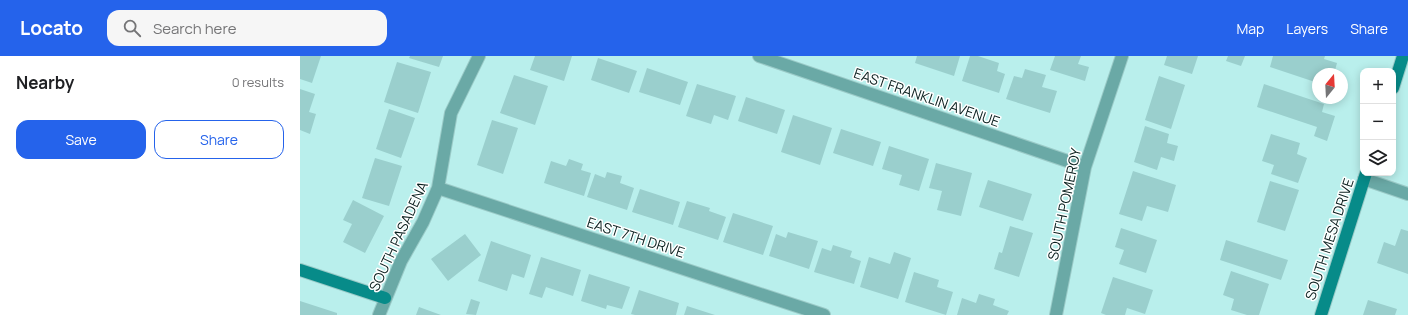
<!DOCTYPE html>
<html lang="en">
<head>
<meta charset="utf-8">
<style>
  body { margin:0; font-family:Manrope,sans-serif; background:#f6f6f6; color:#202124 }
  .controls { position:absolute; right:12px; top:12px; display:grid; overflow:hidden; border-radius:8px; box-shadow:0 2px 10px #0003 }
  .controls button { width:36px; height:36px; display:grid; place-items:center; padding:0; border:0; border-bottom:1px solid #e0e0e0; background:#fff; color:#202124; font:20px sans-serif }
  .compass { position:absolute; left:1012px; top:12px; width:36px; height:36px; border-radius:50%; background:#fff; box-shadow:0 2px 10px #0003; rotate:18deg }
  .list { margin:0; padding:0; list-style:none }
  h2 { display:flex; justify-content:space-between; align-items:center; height:52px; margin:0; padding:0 16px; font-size:17px }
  h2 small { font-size:13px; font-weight:400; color:#757577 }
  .actions { display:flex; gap:8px; padding:12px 16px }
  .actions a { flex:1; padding:9px 0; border:1px solid #2563eb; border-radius:12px; text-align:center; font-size:14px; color:#2563eb }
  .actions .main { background:#2563eb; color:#fff }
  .icon { flex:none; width:22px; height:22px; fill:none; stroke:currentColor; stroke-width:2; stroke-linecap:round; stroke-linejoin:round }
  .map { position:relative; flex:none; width:1108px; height:259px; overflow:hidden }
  header { display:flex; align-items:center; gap:24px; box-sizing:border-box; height:56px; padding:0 20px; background:#2563eb; color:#fff }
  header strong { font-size:19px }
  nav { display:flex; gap:22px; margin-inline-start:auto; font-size:14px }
  .search { width:280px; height:36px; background:#f6f6f6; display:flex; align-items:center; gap:10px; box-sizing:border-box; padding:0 14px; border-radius:12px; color:#757577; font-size:15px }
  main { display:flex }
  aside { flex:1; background:#fff }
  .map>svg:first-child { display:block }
  .building { fill:#9acfcd }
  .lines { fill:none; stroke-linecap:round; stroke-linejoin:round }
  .street-casing { stroke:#9acac7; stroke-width:14 }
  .secondary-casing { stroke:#9acac7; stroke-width:14 }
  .street { stroke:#6aa9a6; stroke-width:12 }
  .secondary { stroke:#078b89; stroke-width:12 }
  .labels { text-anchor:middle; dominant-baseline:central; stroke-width:3; stroke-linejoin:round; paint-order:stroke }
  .street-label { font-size:14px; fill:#0a201f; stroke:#fff }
</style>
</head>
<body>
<header>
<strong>Locato</strong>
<div class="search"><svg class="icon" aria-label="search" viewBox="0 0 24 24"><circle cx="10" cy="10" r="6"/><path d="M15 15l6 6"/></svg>Search here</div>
<nav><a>Map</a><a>Layers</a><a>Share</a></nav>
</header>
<main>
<aside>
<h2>Nearby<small>0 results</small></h2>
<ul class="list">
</ul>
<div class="actions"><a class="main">Save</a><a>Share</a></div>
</aside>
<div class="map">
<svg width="1108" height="259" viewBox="0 0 1108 259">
  <rect width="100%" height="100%" fill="#b9efec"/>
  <path class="building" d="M0,0H21L12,27L0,23Z
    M110,0H143L139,11L109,2Z
    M235,0H272L264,25L230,14Z
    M617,0H660L654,20L615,7Z
    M670,0H678L699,7L697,15L705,18L699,37L662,25Z
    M755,0H781L778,8L789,11L785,25L750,14Z
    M867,0H898L892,18L864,9Z
    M928,0H945L941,10L926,5Z
    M973,0H1025L1024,3L1037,7L1034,18H1018V27L970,11Z
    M298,2L337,15L329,37L291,24Z
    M97,6L131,16L118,57L84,46Z
    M347,12L388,26L380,49L339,36Z
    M725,13L746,19L742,31L757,35L750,57L706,43L714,20L722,22Z
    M214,19L248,30L235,69L200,57Z
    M859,20L885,29L871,73L845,64Z
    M397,28L436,40L428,64L414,59L411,68L386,60Z
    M964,28L1024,48L1022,56L1035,60L1027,85L1014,80L1017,71L957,51Z
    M0,33L15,38L9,56L16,58L10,78L0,74Z
    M446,41L485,54L477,78L438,65Z
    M89,53L115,62L101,102L76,93Z
    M493,59L532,72L520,109L481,96Z
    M192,64L218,72L203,118L177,109Z
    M845,70L869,78L867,87L878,90L874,105L861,101L857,114L834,106Z
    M541,73L581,86L573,110L533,97Z
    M971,78L1000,87L997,98L1007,102L998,127L971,118L974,109L962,105Z
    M589,90L629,103L619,135L599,129L602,119L582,113Z
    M75,102L102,110L89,150L62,142Z
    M269,103L283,108L281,114L291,117L284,140L244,127L251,105L266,110Z
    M636,107L672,117L661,160L637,154L642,135L629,132Z
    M833,115L876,129L868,156L847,150L842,165L819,158Z
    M307,116L322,120L320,127L334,132L327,154L287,141L295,118L305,122Z
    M688,124L732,138L723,165L679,151Z
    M970,125L999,134L985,175L957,166Z
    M340,133L380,146L373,169L332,156Z
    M53,144L84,160L65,197L43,186L52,168L43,164Z
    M387,145L410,152L409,155L426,161L418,184L378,171Z
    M433,157L473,170L463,199L423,186Z
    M710,170L733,177L719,221L694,213L699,196L702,197Z
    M821,172L857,184L846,217L819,208L824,194L815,191Z
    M1101,173L1108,175V218L1077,207L1084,186L1095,190Z
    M488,176L518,185L509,213L469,200L476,178L486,182Z
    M165,178L181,199L148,225L131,203Z
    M926,184L988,204L981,224L920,204Z
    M191,185L231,199L224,222L212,218L207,235L178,225Z
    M533,189L552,195L550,201L561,205L554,228L514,216L522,192L531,195Z
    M594,196L611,202L598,243L560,231L569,201L590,208Z
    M241,201L281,214L273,240L246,231L242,242L229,238Z
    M931,215L969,228L959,259H947L931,254L934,243L923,239Z
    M614,216L639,224L637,231L653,236L646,259L605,246Z
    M289,218L330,231L322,253L307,249L306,253L281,245Z
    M813,221L853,234L845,258L827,252L825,259H806L801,257Z
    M339,234L379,247L376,259H335L331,258Z
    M679,238L695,243L693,249L709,255L707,259H657L662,242L676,247Z
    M171,243L180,246L176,259L166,258Z
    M1068,244L1097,253L1095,259H1063Z
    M0,245L37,257V259H0Z
    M387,250L415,259H384Z
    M119,251L141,259H116Z"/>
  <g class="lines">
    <defs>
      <path id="street" d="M459,0L785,111
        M1064,123L1108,138
        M138,132L524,259
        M79,259L101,205L123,166L138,132L151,57L179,0
        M756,259L785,111L822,0"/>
      <path id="secondary" d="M1093,32L1103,0
        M0,214L85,242
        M1021,259L1066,117"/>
    </defs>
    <use href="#street" class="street-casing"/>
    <use href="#secondary" class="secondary-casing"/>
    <use href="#street" class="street"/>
    <use href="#secondary" class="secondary"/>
  </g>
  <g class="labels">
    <g class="street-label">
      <text transform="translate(627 41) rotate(19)">EAST FRANKLIN AVENUE</text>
      <text transform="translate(764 148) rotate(-78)">SOUTH POMEROY</text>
      <text transform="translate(98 180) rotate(-65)">SOUTH PASADENA</text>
      <text transform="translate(336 181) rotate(18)">EAST 7TH DRIVE</text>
      <text transform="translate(1029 183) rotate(-72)">SOUTH MESA DRIVE</text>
    </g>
  </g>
</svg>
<div class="controls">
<button>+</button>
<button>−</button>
<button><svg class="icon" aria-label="layers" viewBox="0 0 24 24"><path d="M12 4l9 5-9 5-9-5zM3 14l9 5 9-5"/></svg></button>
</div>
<svg class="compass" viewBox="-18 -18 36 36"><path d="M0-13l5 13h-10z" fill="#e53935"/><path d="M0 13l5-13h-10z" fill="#757577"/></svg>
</div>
</main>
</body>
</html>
